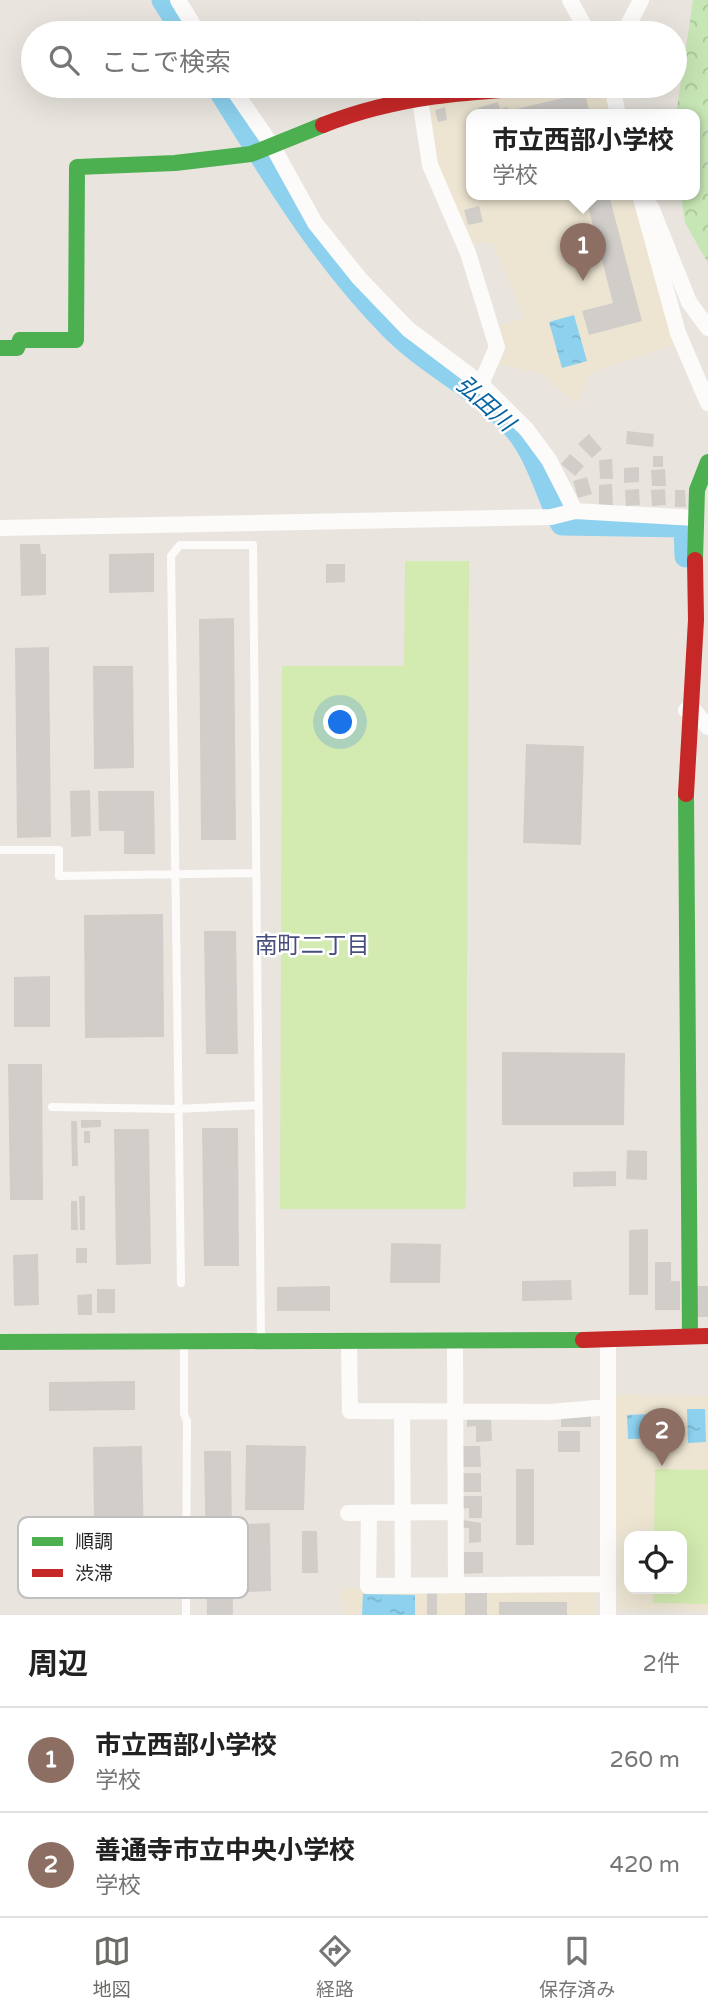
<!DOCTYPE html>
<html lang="ja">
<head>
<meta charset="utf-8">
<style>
  body { margin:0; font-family:"Varela Round","Noto Sans JP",sans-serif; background:#f6f6f6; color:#222 }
  .controls { position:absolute; right:21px; bottom:21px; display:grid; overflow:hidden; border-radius:14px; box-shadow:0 7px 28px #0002 }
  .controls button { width:63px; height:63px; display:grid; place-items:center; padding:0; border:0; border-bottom:2px solid #e0e0e0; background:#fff; color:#222; font:35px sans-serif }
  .you { position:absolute; left:341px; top:723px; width:24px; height:24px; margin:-18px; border:5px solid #fff; border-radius:50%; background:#1a73e8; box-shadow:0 0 0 10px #1a73e833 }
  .badge { display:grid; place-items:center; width:46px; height:46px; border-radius:50%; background:#6c6b68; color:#fff; font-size:23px; font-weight:700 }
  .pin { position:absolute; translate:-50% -58px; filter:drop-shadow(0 2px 4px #0008) }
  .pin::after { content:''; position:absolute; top:37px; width:24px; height:21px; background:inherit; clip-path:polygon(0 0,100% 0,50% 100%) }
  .popup { position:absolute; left:466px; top:109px; width:234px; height:91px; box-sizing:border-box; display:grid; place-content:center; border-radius:14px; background:#fff; filter:drop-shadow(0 2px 5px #0005); font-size:23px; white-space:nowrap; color:#767676 }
  .popup b { font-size:26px; color:#222 }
  .popup::after { content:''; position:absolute; left:50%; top:100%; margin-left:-14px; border:14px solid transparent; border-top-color:#fff }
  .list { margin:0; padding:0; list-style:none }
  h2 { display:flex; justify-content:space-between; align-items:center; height:91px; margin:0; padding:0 28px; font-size:30px }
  h2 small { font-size:23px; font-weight:400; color:#767676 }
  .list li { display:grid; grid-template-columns:46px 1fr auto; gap:21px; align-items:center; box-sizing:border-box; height:105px; padding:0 28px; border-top:2px solid #e0e0e0 }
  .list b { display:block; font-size:26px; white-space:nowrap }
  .list p { margin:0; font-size:23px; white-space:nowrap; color:#767676 }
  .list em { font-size:23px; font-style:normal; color:#767676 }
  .icon { flex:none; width:38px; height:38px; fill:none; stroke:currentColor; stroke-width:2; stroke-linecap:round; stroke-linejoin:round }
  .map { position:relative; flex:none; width:708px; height:1615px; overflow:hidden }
  .search { position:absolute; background:#fff; box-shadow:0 7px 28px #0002; left:21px; right:21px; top:21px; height:77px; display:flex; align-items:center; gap:18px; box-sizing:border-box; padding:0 24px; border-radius:38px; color:#767676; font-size:26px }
  .sheet { height:301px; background:#fff }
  nav { display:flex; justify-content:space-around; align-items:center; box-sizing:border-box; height:98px; border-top:2px solid #e0e0e0; background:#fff; font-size:19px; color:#767676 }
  nav a { display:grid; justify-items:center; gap:4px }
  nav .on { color:#6c6b68 }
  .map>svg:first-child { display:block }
  .education { fill:#ede5d2; fill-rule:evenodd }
  .forest { fill:url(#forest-crowns) }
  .pitch { fill:#d3eab1 }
  .water { fill:url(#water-ripples) }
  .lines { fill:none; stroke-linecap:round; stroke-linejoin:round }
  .river { stroke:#8dd1ef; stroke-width:23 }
  .building { fill:#d1ceca }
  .lane { stroke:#fcfbfa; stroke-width:8 }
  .street { stroke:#fcfbfa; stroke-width:16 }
  .fast { stroke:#4caf50; stroke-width:16 }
  .jam { stroke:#c62828; stroke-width:16 }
  .labels { text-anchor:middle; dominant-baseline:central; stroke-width:5; stroke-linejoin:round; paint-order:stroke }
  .water-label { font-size:23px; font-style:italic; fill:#0563a2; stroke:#fff }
  .neighbourhood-label { font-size:23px; fill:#474e7d; stroke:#fff }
  .key { fill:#fff; stroke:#bfbfbf; stroke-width:2 }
  .key-label { font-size:19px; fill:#292929 }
</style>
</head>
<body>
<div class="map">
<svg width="708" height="1615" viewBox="0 0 708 1615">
  <defs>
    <pattern id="forest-crowns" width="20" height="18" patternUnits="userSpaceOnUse" patternTransform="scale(1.75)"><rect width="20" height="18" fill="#c7e6b5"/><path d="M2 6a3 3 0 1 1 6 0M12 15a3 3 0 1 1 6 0" fill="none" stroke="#abc59c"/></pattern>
    <pattern id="water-ripples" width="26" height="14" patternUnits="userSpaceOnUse" patternTransform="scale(1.75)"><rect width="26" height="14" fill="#8dd1ef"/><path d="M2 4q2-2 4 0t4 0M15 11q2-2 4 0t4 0" fill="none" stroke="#7ab3cd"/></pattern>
  </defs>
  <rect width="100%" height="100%" fill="#e9e5de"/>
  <path class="education" d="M606,89L613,115H471V195H634L674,345L590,373L576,404L542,374L499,364L506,350L499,325L525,318L492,243L468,242L436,164L427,104Z
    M614,1395L708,1396V1611L618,1609ZM629,1536H682V1589H629Z
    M595,1586V1615H343L342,1589Z"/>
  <path class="forest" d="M693,0H708V263L685,223L681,195H695V115H676Z"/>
  <path class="pitch" d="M405,561H469L466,1209H280L282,666H404Z
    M655,1469L708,1470V1604L653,1603V1589H682V1536H654Z"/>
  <path class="water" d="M574,315L587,361L562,368L549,322Z
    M687,1409H705L706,1442L688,1443Z
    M674,1413L675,1438L628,1439L627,1415Z
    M363,1594L415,1595V1615H362Z"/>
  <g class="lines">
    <path class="river" d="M163,0L184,33
      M217,86C270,170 320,256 391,328C428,366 479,388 515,429C538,456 546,493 562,524L685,526L686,556"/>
  </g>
  <path class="building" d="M417,20L427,31L425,33H403Z
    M585,93L590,115H517L516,109Z
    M498,102L500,109L507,107L509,115H480L478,108Z
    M445,107L447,120L438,122L435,110Z
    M585,195H609L642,321L589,335L582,311L613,303Z
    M479,206L483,222L468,225L464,210Z
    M627,431L654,434L653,447L626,444Z
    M589,434L602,449L592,458L578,444Z
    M570,454L584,466L575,476L561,464Z
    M653,456H663V467H653Z
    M612,459L613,479H600L599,460Z
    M639,467V482L624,483V468Z
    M665,469L666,486H652L651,470Z
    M587,477L592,494L578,498L573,481Z
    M612,484L613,505H599V485Z
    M639,489L640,505L626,506L625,490Z
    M665,489L666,505L652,506L651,490Z
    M675,490H685L686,507H675Z
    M20,544H40L41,554H46V595L21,596Z
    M154,553V592L109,593V554Z
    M326,564H345V582L326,583Z
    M234,618L236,840H201L199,619Z
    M49,647L51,837L17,838L15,648Z
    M93,666H133L134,768L94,769Z
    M526,744L584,746L581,845L523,843Z
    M90,790L91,836L71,837L70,791Z
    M98,791H154L155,854H124V831H99Z
    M163,914L164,1037L85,1038L84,915Z
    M204,931H236L238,1054H206Z
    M50,976V1027H14V977Z
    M502,1052L625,1053L624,1125H502Z
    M8,1064H42L43,1200H10Z
    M81,1120H101V1127L81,1128Z
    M71,1121H77L78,1166H72Z
    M202,1128H238L239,1266H204Z
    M114,1129H149L151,1264L116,1265Z
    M84,1131H90V1143H84Z
    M627,1150L647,1151V1180L626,1179Z
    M616,1171V1186L573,1187V1172Z
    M79,1196H85V1230H80Z
    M71,1201H77L78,1230H71Z
    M648,1229V1295H629V1230Z
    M391,1243L441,1244L440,1283H390Z
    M76,1248H87V1263H76Z
    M38,1254L39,1305L14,1306L13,1255Z
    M655,1262H671V1281H680V1310H655Z
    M571,1280L572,1300L522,1301V1281Z
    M330,1286V1311H277V1287Z
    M694,1286H708V1317H694Z
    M97,1289H115V1313H97Z
    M92,1294V1315H78L77,1295Z
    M135,1381V1410L49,1411V1382Z
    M561,1413H591V1427H561Z
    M491,1415L492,1441L476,1442V1426L467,1427V1416Z
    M558,1431H580V1452H558Z
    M246,1445L306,1446L304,1510H245Z
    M142,1446L145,1595L95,1596L93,1447Z
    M462,1446H480L481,1467H463Z
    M204,1451H231L233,1615H207Z
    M516,1469H534V1545H516Z
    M463,1473H481V1492H463Z
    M461,1496H482V1518H469V1508L461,1509Z
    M463,1520L481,1523V1542L469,1543V1528H463Z
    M270,1523L271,1591L247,1592L246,1524Z
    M302,1531H317L318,1573H302Z
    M462,1552H483V1573L462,1574Z
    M427,1590H437V1615H427Z
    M465,1590H487V1615H465Z
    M499,1602H567V1615H499Z"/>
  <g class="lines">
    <path class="lane" d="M0,850H59V876L255,873
      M52,1107L176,1109L259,1105
      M181,1283L171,556L180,545H253L261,1341
      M184,1342V1414L187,1421L186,1615"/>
    <path class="street" d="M178,0L198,33
      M570,0L588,33
      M624,33L641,0
      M231,86L273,147L315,223L359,278L408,329L481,384L527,430L549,460L575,511
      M612,86L618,115
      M420,99L430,165L468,253L497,347L481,384
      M640,195L678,333L708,403
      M651,207L689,302L708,328
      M0,528L551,517L575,511L695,518
      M686,710L691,707L708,727
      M608,1340V1615
      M455,1341L456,1585
      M349,1342L350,1411L550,1412L608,1407
      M402,1412L403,1586
      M348,1513L456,1512
      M369,1513L368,1586L608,1584"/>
    <path class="fast" d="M0,348H17L20,340H76L77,167L175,163L251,154L323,125
      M695,560L697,490L708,462
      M686,794L690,1336
      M0,1342L583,1340"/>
    <path class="jam" d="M323,125C404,93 480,91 566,86
      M686,794L696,620L695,560
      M583,1340L708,1336"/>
  </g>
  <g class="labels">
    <g class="water-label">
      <text transform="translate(485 404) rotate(42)">弘田川</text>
    </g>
    <g class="neighbourhood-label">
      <text x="312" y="946">南町二丁目</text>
    </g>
  </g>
  <rect x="18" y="1517" width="230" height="81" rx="10" class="key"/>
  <rect x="32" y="1537" width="31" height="9" fill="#4caf50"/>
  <rect x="32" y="1569" width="31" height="8" fill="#c62828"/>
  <g class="key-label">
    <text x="75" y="1548">順調</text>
    <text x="75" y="1580">渋滞</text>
  </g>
</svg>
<div class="controls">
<button><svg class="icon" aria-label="locate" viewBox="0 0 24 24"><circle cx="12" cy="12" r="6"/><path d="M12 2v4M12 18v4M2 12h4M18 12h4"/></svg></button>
</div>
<div class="you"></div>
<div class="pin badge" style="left:583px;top:281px;background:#8d6e63">1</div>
<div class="popup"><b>市立西部小学校</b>学校</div>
<div class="pin badge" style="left:662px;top:1466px;background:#8d6e63">2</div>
<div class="search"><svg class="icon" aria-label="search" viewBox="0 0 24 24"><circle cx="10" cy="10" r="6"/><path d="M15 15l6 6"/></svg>ここで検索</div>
</div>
<section class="sheet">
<h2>周辺<small>2件</small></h2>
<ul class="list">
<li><span class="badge" style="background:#8d6e63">1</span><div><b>市立西部小学校</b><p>学校</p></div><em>260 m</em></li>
<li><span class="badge" style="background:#8d6e63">2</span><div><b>善通寺市立中央小学校</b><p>学校</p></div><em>420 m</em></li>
</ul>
</section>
<nav>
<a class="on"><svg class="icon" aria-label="map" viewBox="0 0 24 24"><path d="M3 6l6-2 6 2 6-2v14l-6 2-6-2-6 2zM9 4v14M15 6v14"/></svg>地図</a>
<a><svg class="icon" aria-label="directions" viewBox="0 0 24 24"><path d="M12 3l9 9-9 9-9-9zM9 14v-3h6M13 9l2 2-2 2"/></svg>経路</a>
<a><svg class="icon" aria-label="saved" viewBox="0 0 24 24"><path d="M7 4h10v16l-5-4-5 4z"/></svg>保存済み</a>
</nav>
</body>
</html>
